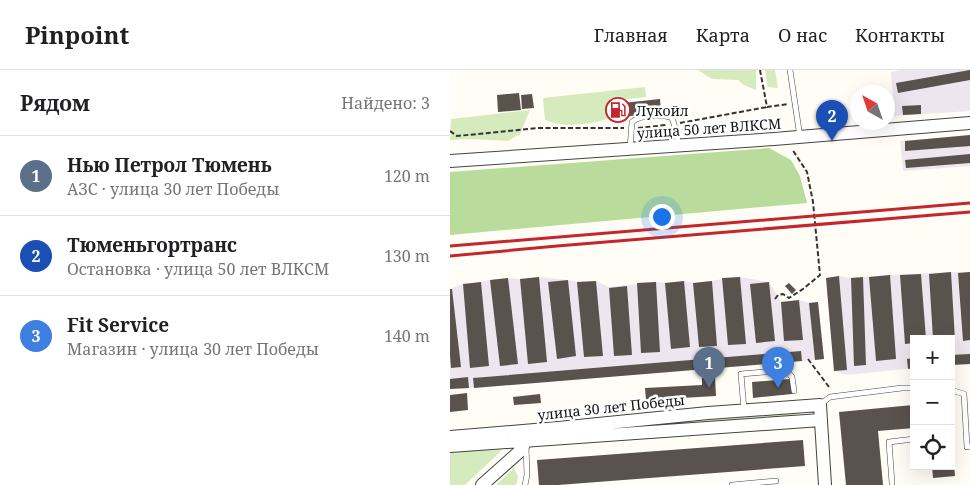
<!DOCTYPE html>
<html lang="ru">
<head>
<meta charset="utf-8">
<style>
  body { margin:0; font-family:"Noto Serif",serif; background:#f2f2f2; color:#202124 }
  .controls { position:absolute; right:15px; bottom:15px; display:grid; overflow:hidden; border-radius:0px; box-shadow:0 5px 20px #0002 }
  .controls button { width:45px; height:45px; display:grid; place-items:center; padding:0; border:0; border-bottom:1px solid #e0e0e0; background:#fff; color:#202124; font:25px sans-serif }
  .compass { position:absolute; left:400px; top:15px; width:45px; height:45px; border-radius:50%; background:#fff; box-shadow:0 5px 20px #0002; rotate:320deg }
  .you { position:absolute; left:211px; top:146px; width:18px; height:18px; margin:-12px; border:4px solid #fff; border-radius:50%; background:#1a73e8; box-shadow:0 0 0 8px #1a73e833 }
  .badge { display:grid; place-items:center; width:32px; height:32px; border-radius:50%; background:#c4262e; color:#fff; font-size:16px; font-weight:700 }
  .pin { position:absolute; translate:-50% -41px; filter:drop-shadow(0 1px 2px #0008) }
  .pin::after { content:''; position:absolute; top:26px; width:18px; height:15px; background:inherit; clip-path:polygon(0 0,100% 0,50% 100%) }
  .list { margin:0; padding:0; list-style:none }
  h2 { display:flex; justify-content:space-between; align-items:center; height:65px; margin:0; padding:0 20px; font-size:21px }
  h2 small { font-size:16px; font-weight:400; color:#757577 }
  .list li { display:grid; grid-template-columns:32px 1fr auto; gap:15px; align-items:center; box-sizing:border-box; height:80px; padding:0 20px; border-top:1px solid #e0e0e0 }
  .list b { display:block; font-size:19px; white-space:nowrap }
  .list p { margin:0; font-size:16px; white-space:nowrap; color:#757577 }
  .list em { font-size:16px; font-style:normal; color:#757577 }
  .icon { flex:none; width:28px; height:28px; fill:none; stroke:currentColor; stroke-width:2; stroke-linecap:round; stroke-linejoin:round }
  .map { position:relative; flex:none; width:520px; height:415px; overflow:hidden }
  header { display:flex; align-items:center; gap:30px; box-sizing:border-box; height:70px; padding:0 25px; background:#fff; border-bottom:1px solid #e0e0e0 }
  header strong { font-size:24px }
  nav { display:flex; gap:28px; margin-inline-start:auto; font-size:18px }
  main { display:flex }
  aside { flex:1; background:#fff }
  .map>svg:first-child { display:block }
  .industrial { fill:#eee6ef }
  .green { fill:#d5ebbd }
  .forest { fill:#b9dc9c }
  .building { fill:#5a524d }
  .lines { fill:none; stroke-linecap:round; stroke-linejoin:round }
  .service-casing { stroke:#444; stroke-width:6 }
  .tertiary-casing { stroke:#444; stroke-width:14 }
  .path { stroke:#333; stroke-width:2; stroke-dasharray:5 2.5; stroke-linecap:butt }
  .service { stroke:#fff; stroke-width:5 }
  .tertiary { stroke:#fff; stroke-width:12 }
  .rail { stroke:#c4262e; stroke-width:3 }
  .labels { text-anchor:middle; dominant-baseline:central; stroke-width:5; stroke-linejoin:round; paint-order:stroke }
  .poi-label { font-size:14px; fill:#111; stroke:#fff; text-anchor:start }
  .street-label { font-size:14px; fill:#111; stroke:#fff }
</style>
</head>
<body>
<header>
<strong>Pinpoint</strong>
<nav><a>Главная</a><a>Карта</a><a>О нас</a><a>Контакты</a></nav>
</header>
<main>
<aside>
<h2>Рядом<small>Найдено: 3</small></h2>
<ul class="list">
<li><span class="badge" style="background:#5c6f8a">1</span><div><b>Нью Петрол Тюмень</b><p>АЗС · улица 30 лет Победы</p></div><em>120 m</em></li>
<li><span class="badge" style="background:#1a4fb4">2</span><div><b>Тюменьгортранс</b><p>Остановка · улица 50 лет ВЛКСМ</p></div><em>130 m</em></li>
<li><span class="badge" style="background:#3f7fe0">3</span><div><b>Fit Service</b><p>Магазин · улица 30 лет Победы</p></div><em>140 m</em></li>
</ul>
</aside>
<div class="map">
<svg width="520" height="415" viewBox="0 0 520 415">
  <rect width="100%" height="100%" fill="#fffdf5"/>
  <path class="industrial" d="M451,0H520V41L444,46L441,2Z
    M520,65V96L453,101L450,71Z
    M501,202H520V294L501,295V269H464V298L397,305L384,301L376,208L389,206L401,208L413,207L440,205Z
    M89,207L118,210L127,212L146,211L159,217L206,212L215,213L234,211L243,213L290,207L319,212L331,232L349,230L359,233L368,232L374,289L24,318L0,319V219L13,214L31,212L40,210L58,208L70,209Z"/>
  <path class="green" d="M248,0H306V20L294,15L288,10L262,9Z
    M315,0H325L328,18L318,17Z
    M195,17L196,27L162,31L161,48C141,54 115,59 95,50L93,28Z
    M80,40L70,64L58,71L22,69L0,70L1,49Z
    M346,343L347,346L98,364L97,361Z
    M53,377L49,383L15,415H0V380Z
    M64,398L68,407L66,415H46Z"/>
  <path class="forest" d="M319,78L341,90L350,106L357,133L0,165V102Z"/>
  <path class="building" d="M520,0V10L448,23L446,13Z
    M69,23L71,40L48,42L47,25Z
    M82,24L84,38L72,39L71,25Z
    M210,29L211,42L166,48L164,34Z
    M471,35V44L453,45L452,36Z
    M520,65V76L455,81V71Z
    M520,84V93L456,98L455,90Z
    M501,202L505,270L483,269L479,204Z
    M520,202V270L513,271L508,203Z
    M471,204L476,269H464V273L455,274L450,205Z
    M440,205L446,289L426,291L419,207Z
    M389,206L397,300L384,301L376,208Z
    M89,207L97,292L78,294L70,209Z
    M290,207L296,274L278,275L272,208Z
    M413,207L416,295L404,296L401,208Z
    M58,208L68,294L50,296L40,210Z
    M118,210L126,286L107,289L98,212Z
    M146,211L153,286L134,287L127,212Z
    M234,211L240,277L221,279L215,213Z
    M262,211L267,276L249,277L243,213Z
    M31,212L39,296L20,298L13,214Z
    M206,212L210,282L191,283L187,213Z
    M319,212L325,271L306,273L300,214Z
    M339,213L346,220L342,224L335,216Z
    M177,216L182,285L164,286L159,218Z
    M0,219H2L11,297L1,298L0,286Z
    M349,230L353,270L334,271L331,232Z
    M368,232L374,289L365,290L359,233Z
    M351,281L352,291L24,318L23,308Z
    M520,284V294L501,295V285Z
    M464,288V298L458,299L457,289Z
    M18,307L19,318L0,319V309Z
    M265,307L266,326L196,330L195,318L252,315V308Z
    M340,309L342,324L303,328L302,312Z
    M17,323L18,340L0,342V325Z
    M90,324L91,333L64,335L63,327Z
    M463,335L464,358L428,361L433,415H396L389,342Z
    M353,370L355,396L108,415H89L87,390Z
    M501,381H503L505,406L483,408L482,396H501Z"/>
  <g class="lines">
    <defs>
      <path id="service" d="M340,0L350,67
        M180,78L182,52C190,45 212,44 222,48L224,54L229,75
        M501,320L514,324L517,377L520,376
        M371,334L380,327L452,318H464
        M294,340L291,304L336,300L342,307L344,321
        M442,413L439,372L464,369
        M75,415L77,405L76,376
        M282,415L326,411"/>
      <path id="tertiary" d="M0,91L324,69L520,53
        M0,367L108,358L258,343L370,335L375,415
        M0,376L371,350
        M32,415L69,382L76,371L75,366"/>
    </defs>
    <use href="#service" class="service-casing"/>
    <use href="#tertiary" class="tertiary-casing"/>
    <path class="path" d="M310,0L317,37L338,34
      M230,53L317,37
      M188,58L216,55
      M0,61L7,66L88,58H174
      M325,229L328,225L333,224L339,228L353,219L370,205L363,132L357,102L342,79
      M358,289L379,317V319"/>
    <use href="#service" class="service"/>
    <use href="#tertiary" class="tertiary"/>
    <path class="rail" d="M0,176L520,133
      M0,186L107,176L520,142"/>
  </g>
  <defs>
    <symbol id="fuel-ring" viewBox="-11 -11 22 22"><circle r="9.5" fill="#fff" stroke="#c4262e" stroke-width="1.5"/><path d="M-5.5-6h7V0h2V4h1.3V-2.5L3-4.5l.8-.8L6-3V5H2.5V1h-1V6h-7ZM-4.2-4.7v3.2H.2V-4.7Z" fill="#c4262e"/></symbol>
  </defs>
  <g fill-rule="evenodd">
    <use href="#fuel-ring" x="154" y="26" width="28" height="28"/>
  </g>
  <g class="labels">
    <g class="poi-label">
      <text x="186" y="40">Лукойл</text>
    </g>
    <g class="street-label">
      <text transform="translate(259 58) rotate(-4)">улица 50 лет ВЛКСМ</text>
      <text transform="translate(161 337) rotate(-6)">улица 30 лет Победы</text>
    </g>
  </g>
</svg>
<div class="controls">
<button>+</button>
<button>−</button>
<button><svg class="icon" aria-label="locate" viewBox="0 0 24 24"><circle cx="12" cy="12" r="6"/><path d="M12 2v4M12 18v4M2 12h4M18 12h4"/></svg></button>
</div>
<svg class="compass" viewBox="-18 -18 36 36"><path d="M0-13l5 13h-10z" fill="#e53935"/><path d="M0 13l5-13h-10z" fill="#757577"/></svg>
<div class="you"></div>
<div class="pin badge" style="left:259px;top:318px;background:#5c6f8a">1</div>
<div class="pin badge" style="left:382px;top:71px;background:#1a4fb4">2</div>
<div class="pin badge" style="left:328px;top:318px;background:#3f7fe0">3</div>
</div>
</main>
</body>
</html>
